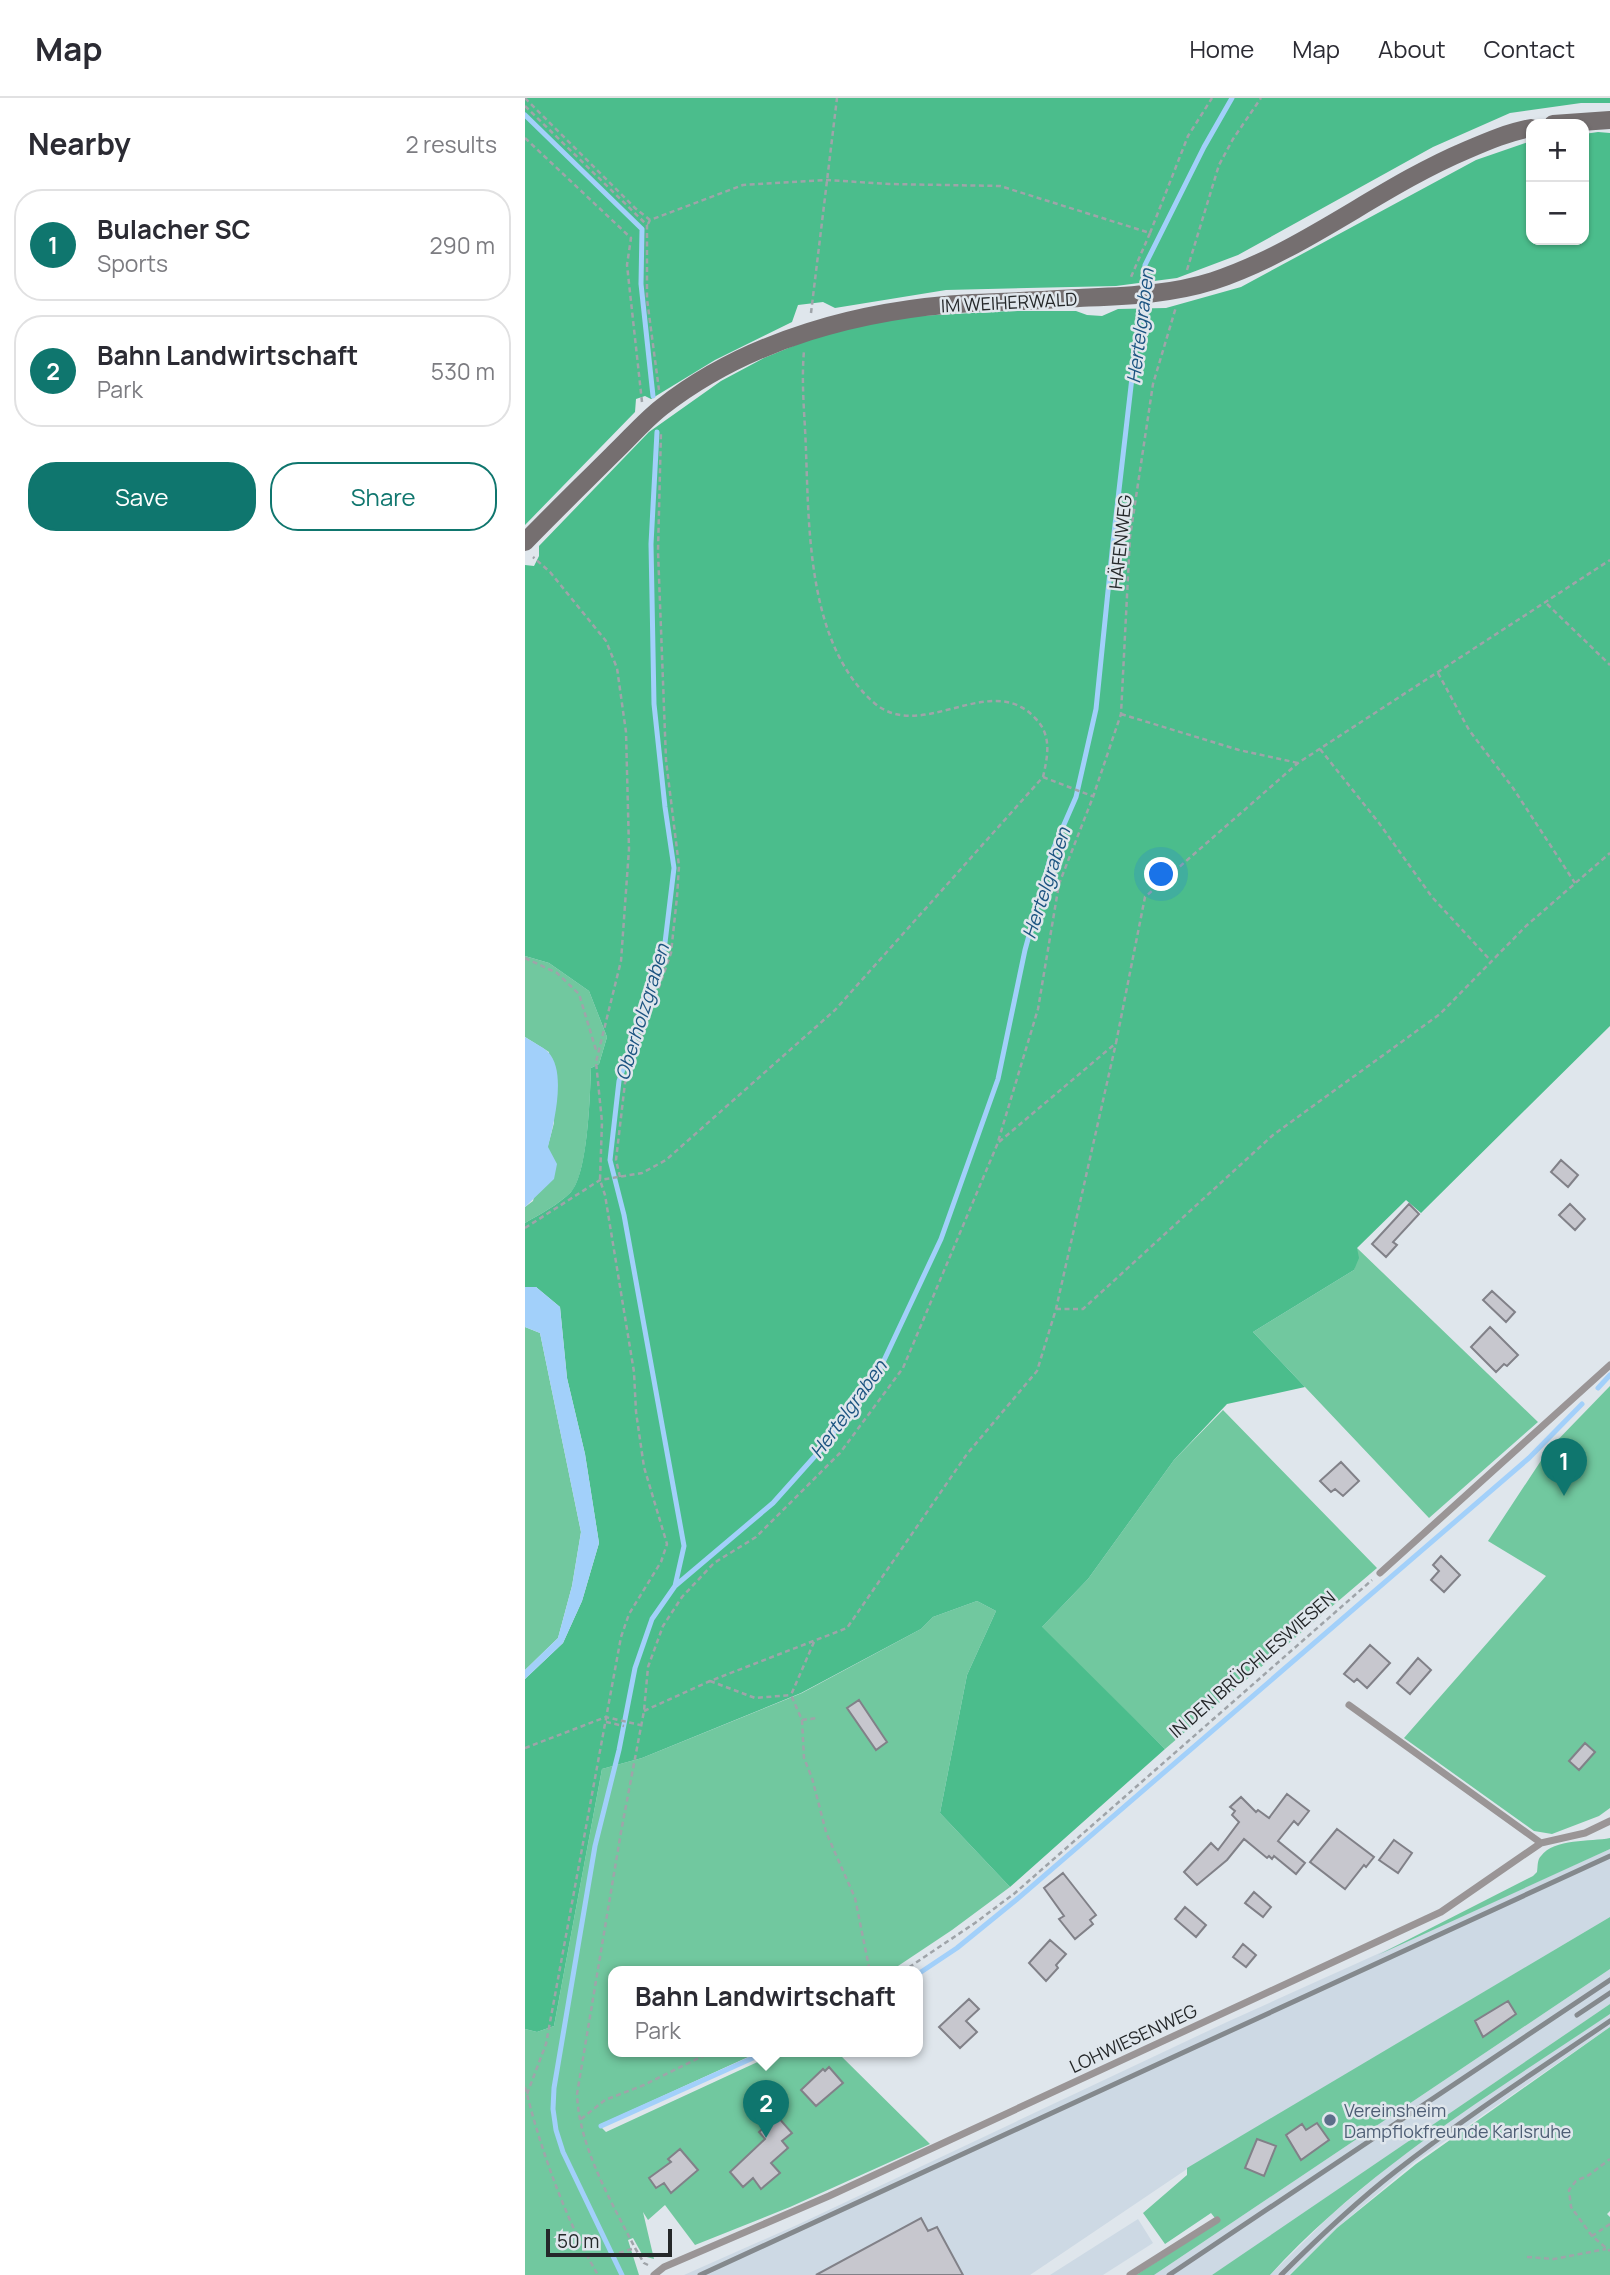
<!DOCTYPE html>
<html lang="en">
<head>
<meta charset="utf-8">
<style>
  body { margin:0; font-family:Manrope,sans-serif; background:#f2f2f3; color:#2b2b33 }
  .controls { position:absolute; right:21px; top:21px; display:grid; overflow:hidden; border-radius:14px; box-shadow:0 2px 5px #0004 }
  .controls button { width:63px; height:63px; display:grid; place-items:center; padding:0; border:0; border-bottom:2px solid #e1e1e2; background:#fff; color:#2b2b33; font:35px sans-serif }
  .scale { position:absolute; left:21px; bottom:18px; width:126px; box-sizing:border-box; padding-left:7px; border:4px solid #25282a; border-top:0; font-size:19px; line-height:24px; white-space:nowrap; color:#25282a; -webkit-text-stroke:5px #dfe6ec; paint-order:stroke }
  .you { position:absolute; left:637px; top:777px; width:24px; height:24px; margin:-18px; border:5px solid #fff; border-radius:50%; background:#1a73e8; box-shadow:0 0 0 10px #1a73e833 }
  .badge { display:grid; place-items:center; width:46px; height:46px; border-radius:50%; background:#0f766e; color:#fff; font-size:23px; font-weight:700 }
  .pin { position:absolute; translate:-50% -58px; filter:drop-shadow(0 2px 4px #0008) }
  .pin::after { content:''; position:absolute; top:37px; width:24px; height:21px; background:inherit; clip-path:polygon(0 0,100% 0,50% 100%) }
  .popup { position:absolute; left:83px; top:1868px; width:315px; height:91px; box-sizing:border-box; display:grid; place-content:center; border-radius:14px; background:#fff; filter:drop-shadow(0 2px 5px #0005); font-size:23px; white-space:nowrap; color:#7c7c81 }
  .popup b { font-size:26px; color:#2b2b33 }
  .popup::after { content:''; position:absolute; left:50%; top:100%; margin-left:-14px; border:14px solid transparent; border-top-color:#fff }
  .list { margin:0; padding:0; list-style:none }
  h2 { display:flex; justify-content:space-between; align-items:center; height:91px; margin:0; padding:0 28px; font-size:30px }
  h2 small { font-size:23px; font-weight:400; color:#7c7c81 }
  .list li { display:grid; grid-template-columns:46px 1fr auto; gap:21px; align-items:center; box-sizing:border-box; height:112px; margin:0 14px 14px; padding:0 14px; border:2px solid #e1e1e2; border-radius:28px }
  .list b { display:block; font-size:26px; white-space:nowrap }
  .list p { margin:0; font-size:23px; white-space:nowrap; color:#7c7c81 }
  .list em { font-size:23px; font-style:normal; color:#7c7c81 }
  .actions { display:flex; gap:14px; padding:21px 28px }
  .actions a { flex:1; padding:16px 0; border:2px solid #0f766e; border-radius:28px; text-align:center; font-size:24px; color:#0f766e }
  .actions .main { background:#0f766e; color:#fff }
  .map { position:relative; flex:none; width:1085px; height:2177px; overflow:hidden }
  header { display:flex; align-items:center; gap:42px; box-sizing:border-box; height:98px; padding:0 35px; background:#fff; border-bottom:2px solid #e1e1e2 }
  header strong { font-size:33px }
  nav { display:flex; gap:38px; margin-inline-start:auto; font-size:24px }
  main { display:flex }
  aside { flex:1; background:#fff }
  .map>svg:first-child { display:block }
  .built { fill:#cdd9e4 }
  .green { fill:#71c89f }
  .forest { fill:#4bbd8c }
  .water { fill:#a2d0fa }
  .lines { fill:none; stroke-linecap:round; stroke-linejoin:round }
  .stream { stroke:#a2d0fa; stroke-width:5 }
  .building { fill:#c7c7ce; stroke:#818188; stroke-width:2 }
  .path { stroke:#9fa4a9; stroke-width:2.5; stroke-dasharray:5 3.5; stroke-linecap:butt }
  .lane { stroke:#9a9596; stroke-width:7 }
  .secondary { stroke:#756f70; stroke-width:18 }
  .rail { stroke:#84898d; stroke-width:5 }
  .service-dot { fill:#5c6f8a; stroke:#dfe6ec; stroke-width:2.5 }
  .labels { text-anchor:middle; dominant-baseline:central; stroke-width:5; stroke-linejoin:round; paint-order:stroke }
  .street-label { font-size:18px; fill:#25282a; stroke:#dfe6ec }
  .service-label { font-size:18px; fill:#4e5e75; stroke:#dfe6ec; text-anchor:start }
  .water-label { font-size:19px; font-style:italic; fill:#1c5481; stroke:#dfe6ec }
</style>
</head>
<body>
<header>
<strong>Map</strong>
<nav><a>Home</a><a>Map</a><a>About</a><a>Contact</a></nav>
</header>
<main>
<aside>
<h2>Nearby<small>2 results</small></h2>
<ul class="list">
<li><span class="badge">1</span><div><b>Bulacher SC</b><p>Sports</p></div><em>290 m</em></li>
<li><span class="badge">2</span><div><b>Bahn Landwirtschaft</b><p>Park</p></div><em>530 m</em></li>
</ul>
<div class="actions"><a class="main">Save</a><a>Share</a></div>
</aside>
<div class="map">
<svg width="1085" height="2177" viewBox="0 0 1085 2177">
  <rect width="100%" height="100%" fill="#dfe6ec"/>
  <path class="built" d="M1085,1751V1819L662,2071L505,2177H159L272,2127L702,1924Z
    M1085,1871V1906L698,2170L687,2177H629Z
    M1085,1916V1929L890,2064L812,2130L764,2177H745L807,2116L879,2055L967,1993Z
    M613,2121L628,2145L578,2177H525Z"/>
  <path class="green" d="M0,858L24,865L64,893L82,939L74,966L66,970C65,997 63,1076 46,1094C33,1107 15,1116 0,1125V1109L8,1103L29,1025L24,954L0,939Z
    M832,1150L1013,1324L904,1420L728,1234L829,1172Z
    M0,1229L15,1235L56,1434L47,1488L33,1540L0,1572Z
    M1085,1288V1710L1074,1718L1027,1736L1009,1733L879,1640L1021,1478L963,1443L1023,1352Z
    M698,1312L852,1470L640,1651L516,1530L563,1481L649,1362Z
    M452,1503L471,1513L442,1577L415,1715L485,1789L427,1832L370,1870L368,1874H89V1954H234L74,2027L81,2034L254,1954H312L405,2046L265,2109L170,2147L140,2107L123,2122L118,2114L129,2161L118,2158L108,2140L103,2142L114,2177H0V1931L12,1934L29,1928L77,1671L117,1660L277,1595L396,1531L408,1519Z
    M1085,1740V1751L853,1857L1008,1778L1012,1774C1013,1768 1012,1762 1016,1758C1029,1740 1066,1744 1085,1740Z
    M1085,1819V1871L629,2177H611L693,2124L686,2115L640,2146L618,2115L662,2077V2070Z
    M1085,1906V1916C966,1996 843,2070 745,2177H687Z
    M1085,1929V2113L1082,2116L1085,2119V2177H765L812,2130L891,2066Z"/>
  <path class="forest" d="M0,0H1085V5H1056L985,15L908,49L713,157L652,180L591,188L421,192L310,210L298,204L273,207L267,224L190,262L126,301L120,298L111,301L110,314L0,427Z
    M1073,34L1085,35V928L896,1115L881,1102L832,1150L834,1160L829,1172L728,1234L780,1289L702,1306L649,1362L563,1481L517,1529L640,1651L485,1789L415,1715L442,1577L471,1513L452,1503L408,1519L396,1531L276,1595L117,1660L77,1671L29,1928L12,1934L0,1931V1581L38,1545L57,1503L74,1445L60,1356L42,1280L35,1209L11,1189H0V1125C15,1116 33,1107 46,1094C63,1075 65,997 66,970L74,966L82,939L64,893L24,865L0,858V467L9,468L14,458V448L124,334L196,283L239,260L295,237L375,219L484,213H551L562,217L577,218L593,211L641,210L716,189L951,62L1006,43V142H1059V36Z"/>
  <path class="water" d="M0,939C7,944 17,948 23,954C42,973 29,1025 23,1049L32,1066L29,1081L0,1109Z
    M0,1189H11L35,1209L42,1280L60,1356L74,1445L57,1503L38,1545L0,1581V1572L33,1540L47,1488L56,1434L15,1235L0,1229Z"/>
  <g class="lines">
    <path class="stream" d="M0,17L117,131L116,186L128,298
      M132,334L126,446L129,606L140,709L149,770L139,853L94,983L85,1062L99,1117L159,1448L150,1488
      M1073,1290L1085,1277
      M393,1876L432,1850L491,1802L1004,1360L1057,1306
      M76,2028L241,1954
      M97,2177L38,2054L31,2032L28,2011L29,1990L70,1748L94,1652L110,1570L127,1521L150,1488L248,1405L299,1348L353,1275L416,1141L473,981L500,852L527,754L551,699L571,611L588,444L620,167L679,49L707,0"/>
  </g>
  <path class="building" d="M1036,1062L1053,1077L1043,1089L1026,1074Z
    M884,1106L894,1116L868,1144L872,1147L861,1159L847,1146Z
    M1045,1106L1060,1121L1050,1132L1034,1117Z
    M967,1193L990,1214L981,1224L958,1202Z
    M965,1229L993,1257L982,1268L979,1266L971,1274L946,1249Z
    M816,1364L834,1383L818,1398L810,1391L806,1394L795,1383Z
    M916,1458L935,1477L919,1494L906,1482L914,1473L908,1467Z
    M845,1547L865,1565L842,1590L832,1581L829,1584L819,1576Z
    M893,1560L906,1572L885,1596L872,1585Z
    M334,1602L362,1644L351,1652L322,1610Z
    M1060,1645L1070,1654L1054,1672L1044,1663Z
    M762,1696L784,1713L773,1727L769,1723L753,1743L780,1765L771,1776L749,1758L747,1761L744,1758L742,1760L719,1741L702,1762L672,1787L659,1774L686,1745L693,1752L714,1724L707,1717L710,1713L705,1709L716,1699L731,1714L733,1712L744,1720Z
    M812,1731L849,1759L841,1769L839,1767L820,1791L785,1764Z
    M869,1742L887,1755L873,1775L854,1762Z
    M538,1775L571,1817L565,1822L568,1826L550,1841L534,1821L539,1818L519,1790Z
    M729,1794L746,1809L738,1819L720,1805Z
    M660,1809L681,1827L671,1839L650,1821Z
    M525,1842L541,1856L531,1867L533,1870L521,1883L504,1865Z
    M718,1846L731,1857L721,1869L708,1859Z
    M444,1901L454,1911L441,1923L452,1934L435,1950L414,1929Z
    M983,1903L991,1916L958,1939L950,1923Z
    M304,1969L318,1985L291,2008L276,1992L298,1971L300,1973Z
    M252,2018L267,2035L257,2043L263,2050L246,2065L255,2075L236,2091L228,2080L218,2089L205,2074L240,2041L234,2034Z
    M792,2025L804,2042L776,2062L761,2037L777,2026L781,2032Z
    M732,2041L751,2048L739,2078L720,2070Z
    M155,2051L173,2072L146,2095L139,2085L131,2090L124,2080L146,2064L143,2061Z
    M396,2120L403,2133L412,2129L438,2177H291Z"/>
  <g class="lines">
    <path class="path" d="M0,0L110,110L125,122
      M0,8L122,127V201L134,292
      M0,40L106,140L102,167L117,304
      M123,126L125,122L218,87L302,82L364,86L475,88L625,135L606,179
      M625,135L663,38L687,0
      M662,172L694,67L708,41L736,0
      M286,215L312,0
      M1022,506L1085,567
      M913,575L944,632L988,690L1050,785
      M596,616L714,652L773,665
      M795,651L854,725L907,799L966,863
      M518,679L567,698
      M0,860L32,875L54,896L71,952
      M474,1044L591,945L620,799L773,665L1085,462
      M95,1079L91,1062L100,985L146,855L152,799L154,768L141,662L133,453L136,333
      M0,1130L75,1082L117,1075L141,1062L310,912L518,679C523,657 527,637 510,620C465,571 395,648 347,603C283,544 284,433 281,353C280,320 276,286 279,253
      M531,1211H558L748,1037L915,916L1001,828L1085,755
      M289,1544L266,1597L277,1622L292,1620
      M185,1583L230,1600L266,1597
      M119,1613L185,1583L322,1530L442,1356L512,1273L531,1211L591,945
      M277,1622L279,1660L287,1680L301,1734L330,1800L345,1874
      M81,1624L99,1628
      M0,1650L81,1619L115,1627
      M377,1874L450,1825L490,1795L847,1482
      M0,1989C16,2052 40,2121 73,2177
      M2,1996L21,1946L96,1539L104,1516L136,1464L142,1446L119,1369L111,1314L109,1274L80,1097L75,1082L77,1024L71,964L96,863L104,751L101,634L92,570L81,543L25,474L8,459
      M56,2021L80,2002L119,1987L186,1954
      M1085,2126L1067,2138L1085,2153
      M1067,2138L1046,2109L1044,2092L1051,2083L1064,2077L1085,2061
      M94,2155L110,2150
      M1002,2159L1029,2161L1081,2151
      M123,2167L119,2165L110,2150C86,2103 54,2049 52,1996L96,1734L119,1613L123,1569L138,1528L157,1499L189,1465L231,1439L315,1355L378,1270L472,1047L513,911L534,786L568,699L596,616L605,439L628,286L651,209"/>
    <path class="lane" d="M855,1475L1085,1267
      M824,1607L1016,1745
      M129,2177L139,2169L304,2098L916,1814L1016,1745L1060,1735L1085,1723
      M605,2177L692,2122"/>
    <path class="secondary" d="M1028,26L1085,22
      M0,444C29,414 59,385 88,356C104,341 119,323 137,309C224,241 338,211 447,205C483,204 518,202 554,200C599,198 644,197 688,183C779,153 854,89 942,52C963,43 984,34 1006,30"/>
    <path class="rail" d="M1052,1917L1085,1895
      M175,2177L1085,1758
      M644,2177L1085,1882
      M756,2177C792,2141 830,2105 871,2073C940,2019 1013,1972 1085,1923"/>
  </g>
  <circle class="service-dot" cx="805" cy="2022" r="7"/>
  <g class="labels">
    <g class="street-label">
      <text transform="translate(484 204) rotate(-3)">IM WEIHERWALD</text>
      <text transform="translate(595 444) rotate(-84)">HÄFENWEG</text>
      <text transform="translate(727 1566) rotate(-41)">IN DEN BRÜCHLESWIESEN</text>
      <text transform="translate(608 1940) rotate(-25)">LOHWIESENWEG</text>
    </g>
    <g class="service-label">
      <text x="819" y="2012">Vereinsheim<tspan x="819" dy="21">Dampflokfreunde Karlsruhe</tspan></text>
    </g>
    <g class="water-label">
      <text transform="translate(615 228) rotate(-83)">Hertelgraben</text>
      <text transform="translate(521 785) rotate(-72)">Hertelgraben</text>
      <text transform="translate(117 914) rotate(-73)">Oberholzgraben</text>
      <text transform="translate(323 1311) rotate(-54)">Hertelgraben</text>
    </g>
  </g>
</svg>
<div class="controls">
<button>+</button>
<button>−</button>
</div>
<div class="scale">50 m</div>
<div class="you"></div>
<div class="pin badge" style="left:1039px;top:1398px">1</div>
<div class="pin badge" style="left:241px;top:2040px">2</div>
<div class="popup"><b>Bahn Landwirtschaft</b>Park</div>
</div>
</main>
</body>
</html>
